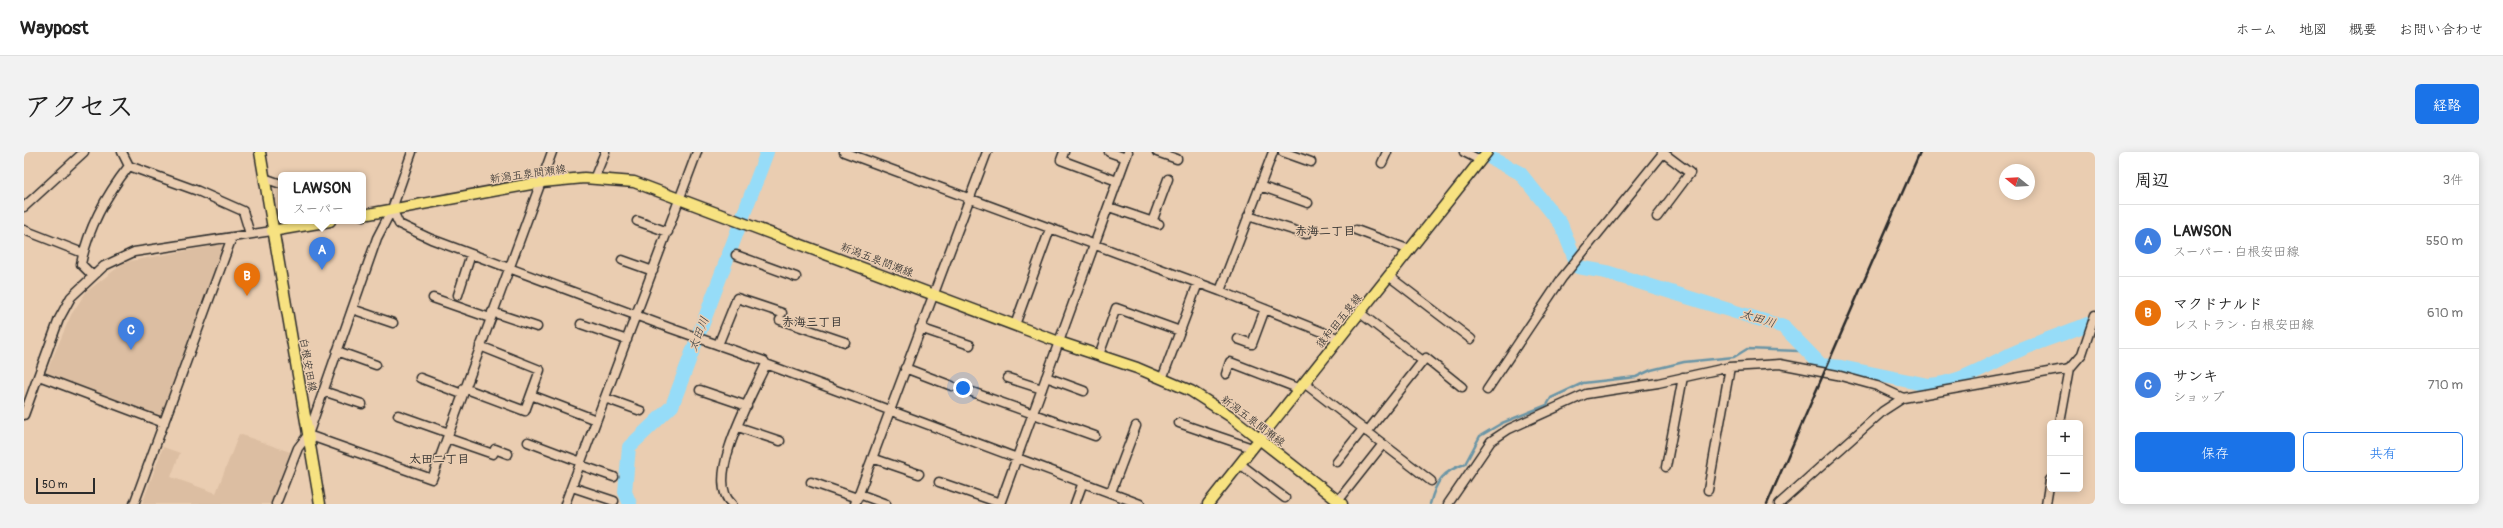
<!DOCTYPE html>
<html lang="ja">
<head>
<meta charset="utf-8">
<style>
  body { margin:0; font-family:Pangolin,"Klee One",sans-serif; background:#f2f2f2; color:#222 }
  .controls { position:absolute; right:12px; bottom:12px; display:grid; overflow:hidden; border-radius:6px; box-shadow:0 2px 10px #0003 }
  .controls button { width:36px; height:36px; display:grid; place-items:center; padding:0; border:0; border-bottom:1px solid #e0e0e0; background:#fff; color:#222; font:20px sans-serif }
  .compass { position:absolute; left:1975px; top:12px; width:36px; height:36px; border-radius:50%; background:#fff; box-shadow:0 2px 10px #0003; rotate:288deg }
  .scale { position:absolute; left:12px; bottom:10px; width:59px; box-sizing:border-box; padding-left:4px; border:2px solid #2b2b2b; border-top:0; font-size:11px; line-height:14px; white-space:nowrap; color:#2b2b2b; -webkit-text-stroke:3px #eacdb1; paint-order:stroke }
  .you { position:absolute; left:939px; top:236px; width:14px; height:14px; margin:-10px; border:3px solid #fff; border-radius:50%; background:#1a73e8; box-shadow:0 0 0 6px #1a73e833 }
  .badge { display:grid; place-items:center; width:26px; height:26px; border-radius:50%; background:#1a73e8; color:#fff; font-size:13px; font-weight:700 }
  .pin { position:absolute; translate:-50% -33px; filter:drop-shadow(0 1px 2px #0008) }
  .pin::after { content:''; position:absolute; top:21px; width:14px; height:12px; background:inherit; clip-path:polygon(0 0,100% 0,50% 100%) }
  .popup { position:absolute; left:254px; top:20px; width:88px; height:52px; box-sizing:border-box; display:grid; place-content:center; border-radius:6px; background:#fff; filter:drop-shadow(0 1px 3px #0005); font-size:13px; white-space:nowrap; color:#767676 }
  .popup b { font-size:15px; color:#222 }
  .popup::after { content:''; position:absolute; left:50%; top:100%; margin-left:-8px; border:8px solid transparent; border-top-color:#fff }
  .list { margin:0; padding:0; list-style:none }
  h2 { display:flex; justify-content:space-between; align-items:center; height:52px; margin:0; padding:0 16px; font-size:17px }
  h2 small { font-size:13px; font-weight:400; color:#767676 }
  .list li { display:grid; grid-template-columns:26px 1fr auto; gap:12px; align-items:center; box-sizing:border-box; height:72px; padding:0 16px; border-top:1px solid #e0e0e0 }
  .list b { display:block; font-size:15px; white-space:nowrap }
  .list p { margin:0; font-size:13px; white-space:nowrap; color:#767676 }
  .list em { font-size:13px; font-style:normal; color:#767676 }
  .actions { display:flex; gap:8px; padding:12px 16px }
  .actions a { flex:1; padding:9px 0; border:1px solid #1a73e8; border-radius:6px; text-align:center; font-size:14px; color:#1a73e8 }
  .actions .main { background:#1a73e8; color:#fff }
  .map { position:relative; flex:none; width:2071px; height:352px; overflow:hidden; border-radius:6px }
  header { display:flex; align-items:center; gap:24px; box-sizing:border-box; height:56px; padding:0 20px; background:#fff; border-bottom:1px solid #e0e0e0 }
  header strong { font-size:19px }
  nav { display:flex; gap:22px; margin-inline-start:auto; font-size:14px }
  .intro { display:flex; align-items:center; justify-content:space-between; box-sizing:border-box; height:96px; padding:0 24px }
  h1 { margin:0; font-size:28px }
  .button { padding:10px 18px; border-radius:6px; background:#1a73e8; color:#fff; font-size:14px; font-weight:700 }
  main { display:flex; gap:24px; padding:0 24px }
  aside { flex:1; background:#fff; border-radius:6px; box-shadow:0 2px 10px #0003 }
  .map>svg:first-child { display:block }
  .built { fill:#dcbea2 }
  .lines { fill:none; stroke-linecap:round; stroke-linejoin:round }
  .stream { stroke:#6b95a6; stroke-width:2.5 }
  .river { stroke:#96dcf8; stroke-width:14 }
  .minor-casing { stroke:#2b2b2b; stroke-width:11 }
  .major-casing { stroke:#2b2b2b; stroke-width:13 }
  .minor { stroke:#eacdb1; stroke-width:8 }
  .major { stroke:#f7e281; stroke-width:10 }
  .rail { stroke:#2b2b2b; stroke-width:2.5 }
  .labels { text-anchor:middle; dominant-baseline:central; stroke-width:3; stroke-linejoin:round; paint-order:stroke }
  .street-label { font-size:11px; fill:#2b2b2b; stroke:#eacdb1 }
  .neighbourhood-label { font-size:12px; font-weight:bold; fill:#2b2b2b; stroke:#eacdb1 }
  .water-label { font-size:12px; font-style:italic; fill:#363d40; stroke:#eacdb1 }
</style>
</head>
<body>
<header>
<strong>Waypost</strong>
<nav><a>ホーム</a><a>地図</a><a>概要</a><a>お問い合わせ</a></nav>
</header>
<div class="intro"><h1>アクセス</h1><a class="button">経路</a></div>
<main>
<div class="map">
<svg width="2071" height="352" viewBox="0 0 2071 352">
  <rect width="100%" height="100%" fill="#eacdb1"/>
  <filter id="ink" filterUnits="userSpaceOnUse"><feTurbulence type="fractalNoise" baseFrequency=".025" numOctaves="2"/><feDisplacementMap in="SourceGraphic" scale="8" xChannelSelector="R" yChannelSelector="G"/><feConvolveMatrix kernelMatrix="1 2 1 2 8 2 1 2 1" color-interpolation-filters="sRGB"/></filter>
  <g filter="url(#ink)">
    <path class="built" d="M200,92L137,264L22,221L47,163L62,140L101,110Z
      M215,282L266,300L247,352H118L139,295L156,301L147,325L192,341Z"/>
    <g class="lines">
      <path class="stream" d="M1406,352C1412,329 1419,319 1441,312L1456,284L1478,271L1523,253L1527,246L1559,231L1612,225L1627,218L1660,210L1710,205L1723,197L1775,199L1797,213"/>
      <path class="river" d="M1455,0L1496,21L1537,72L1554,115L1582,120L1760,175L1797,213L1817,215L1904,233C1936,231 1960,215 1989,201C2015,189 2044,181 2071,169
        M606,352L601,340L605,295L648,254L743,0"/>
      <defs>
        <path id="minor" d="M98,0L105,14L174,39L219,59L226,82
          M820,0L1196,139L1316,187
          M1040,0L1037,8L1093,29
          M1085,0L1102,6
          M1133,0L1153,7
          M1259,0L1287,10
          M1440,0L1456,8
          M1358,11L1363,0
          M240,26L257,32
          M570,27L581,0
          M1236,34L1284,51
          M0,55L60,0
          M1085,55L1135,72
          M368,57L375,72L407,87L646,176L740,209L742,212C729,241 679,328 708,352
          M1224,64L1282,82
          M1633,65L1666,21L1638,0
          M613,69L644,80
          M1128,70L1144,27
          M0,78L59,101
          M1332,78L1386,98
          M712,103L772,125
          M598,108L629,119
          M68,123L57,112C64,77 83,42 105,14
          M1366,125L1447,187
          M1196,139L1249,0
          M434,143L447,102
          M409,146L466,166
          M328,157L369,171
          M468,160L513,175
          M1336,161L1399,209L1343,280
          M756,168L821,190
          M557,172L603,188
          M991,173L1026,77
          M896,176L946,193
          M1214,187L1228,192L1241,157
          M694,193L713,146L758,161
          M313,199L352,213
          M1075,203L1092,156L1156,179
          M1399,209L1402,206L1438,235
          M742,212L1116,352
          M881,216L928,234
          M1202,222L1206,210L1276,237
          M15,224L140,271
          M1022,225L1060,239
          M396,226L438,242
          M984,226L1018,237
          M1138,227L1174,131
          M1280,231L1407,329
          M440,236L501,259L516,218L456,194
          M676,238L723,254
          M1463,238L1538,126L1640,0
          M299,239L338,252
          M948,240L1071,284
          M507,243L572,268
          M581,246L617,259
          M0,263L35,167L47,145L80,114L110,100L248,79
          M374,263L425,281
          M1155,271L1228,296
          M2036,271L2046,216L2058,202L2071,163
          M714,275L756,289
          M284,283L408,327L528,0
          M423,286L469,302L471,297L484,302
          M504,290L557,310
          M848,306L895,322
          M1313,310L1339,277
          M1216,312L1261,346
          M556,313L590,325
          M1642,315L1659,225
          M787,330L833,346
          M915,330L976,351
          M548,335L590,349
          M1684,338L1706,215
          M1087,340L1112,274
          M835,342L862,352
          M1314,349L1359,292
          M110,352L208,85
          M252,352L274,296L284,283L353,86L368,57L388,0
          M541,352L673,0
          M831,352L963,0
          M976,352L1104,0
          M1051,352L1059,330
          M1424,352L1467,289L1485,277L1562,242L1634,231L1706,215L1756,212L1813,223L1853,234L1879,246
          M1755,352L1859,259L1879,246L2046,216
          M2022,352L2026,328"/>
        <path id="major" d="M236,0L296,352
          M339,63L518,30L560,26L610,30L1035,190L1113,216L1167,239L1206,264L1318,352
          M248,79L306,69
          M1184,352L1463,0"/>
      </defs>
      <use href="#minor" class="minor-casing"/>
      <use href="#major" class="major-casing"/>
      <use href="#minor" class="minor"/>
      <use href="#major" class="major"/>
      <path class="rail" d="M1743,352L1896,0"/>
    </g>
  </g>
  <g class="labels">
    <g class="street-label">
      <text transform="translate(504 22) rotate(-8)">新潟五泉間瀬線</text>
      <text transform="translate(853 108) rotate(21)">新潟五泉間瀬線</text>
      <text transform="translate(1315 169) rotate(-51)">猿和田五泉線</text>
      <text transform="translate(284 213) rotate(80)">白根安田線</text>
      <text transform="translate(1229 269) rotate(37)">新潟五泉間瀬線</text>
    </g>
    <g class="neighbourhood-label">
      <text x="1301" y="79">赤海二丁目</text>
      <text x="788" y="170">赤海三丁目</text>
      <text x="415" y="307">太田二丁目</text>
    </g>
    <g class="water-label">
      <text transform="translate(1734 167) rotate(17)">太田川</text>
      <text transform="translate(675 182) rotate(-69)">太田川</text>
    </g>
  </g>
</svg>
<div class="controls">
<button>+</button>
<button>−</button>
</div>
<svg class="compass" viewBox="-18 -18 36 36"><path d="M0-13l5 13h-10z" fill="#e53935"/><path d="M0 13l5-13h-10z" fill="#767676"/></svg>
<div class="scale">50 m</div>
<div class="you"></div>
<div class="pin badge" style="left:298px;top:118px;background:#3f7fe0">A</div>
<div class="popup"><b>LAWSON</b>スーパー</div>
<div class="pin badge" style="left:223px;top:144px;background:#e8710a">B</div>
<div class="pin badge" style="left:107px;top:198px;background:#3f7fe0">C</div>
</div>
<aside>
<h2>周辺<small>3件</small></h2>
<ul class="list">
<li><span class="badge" style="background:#3f7fe0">A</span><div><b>LAWSON</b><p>スーパー · 白根安田線</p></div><em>550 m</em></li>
<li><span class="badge" style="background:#e8710a">B</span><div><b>マクドナルド</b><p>レストラン · 白根安田線</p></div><em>610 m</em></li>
<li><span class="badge" style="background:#3f7fe0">C</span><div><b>サンキ</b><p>ショップ</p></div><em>710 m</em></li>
</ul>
<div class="actions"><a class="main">保存</a><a>共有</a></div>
</aside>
</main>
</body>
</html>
